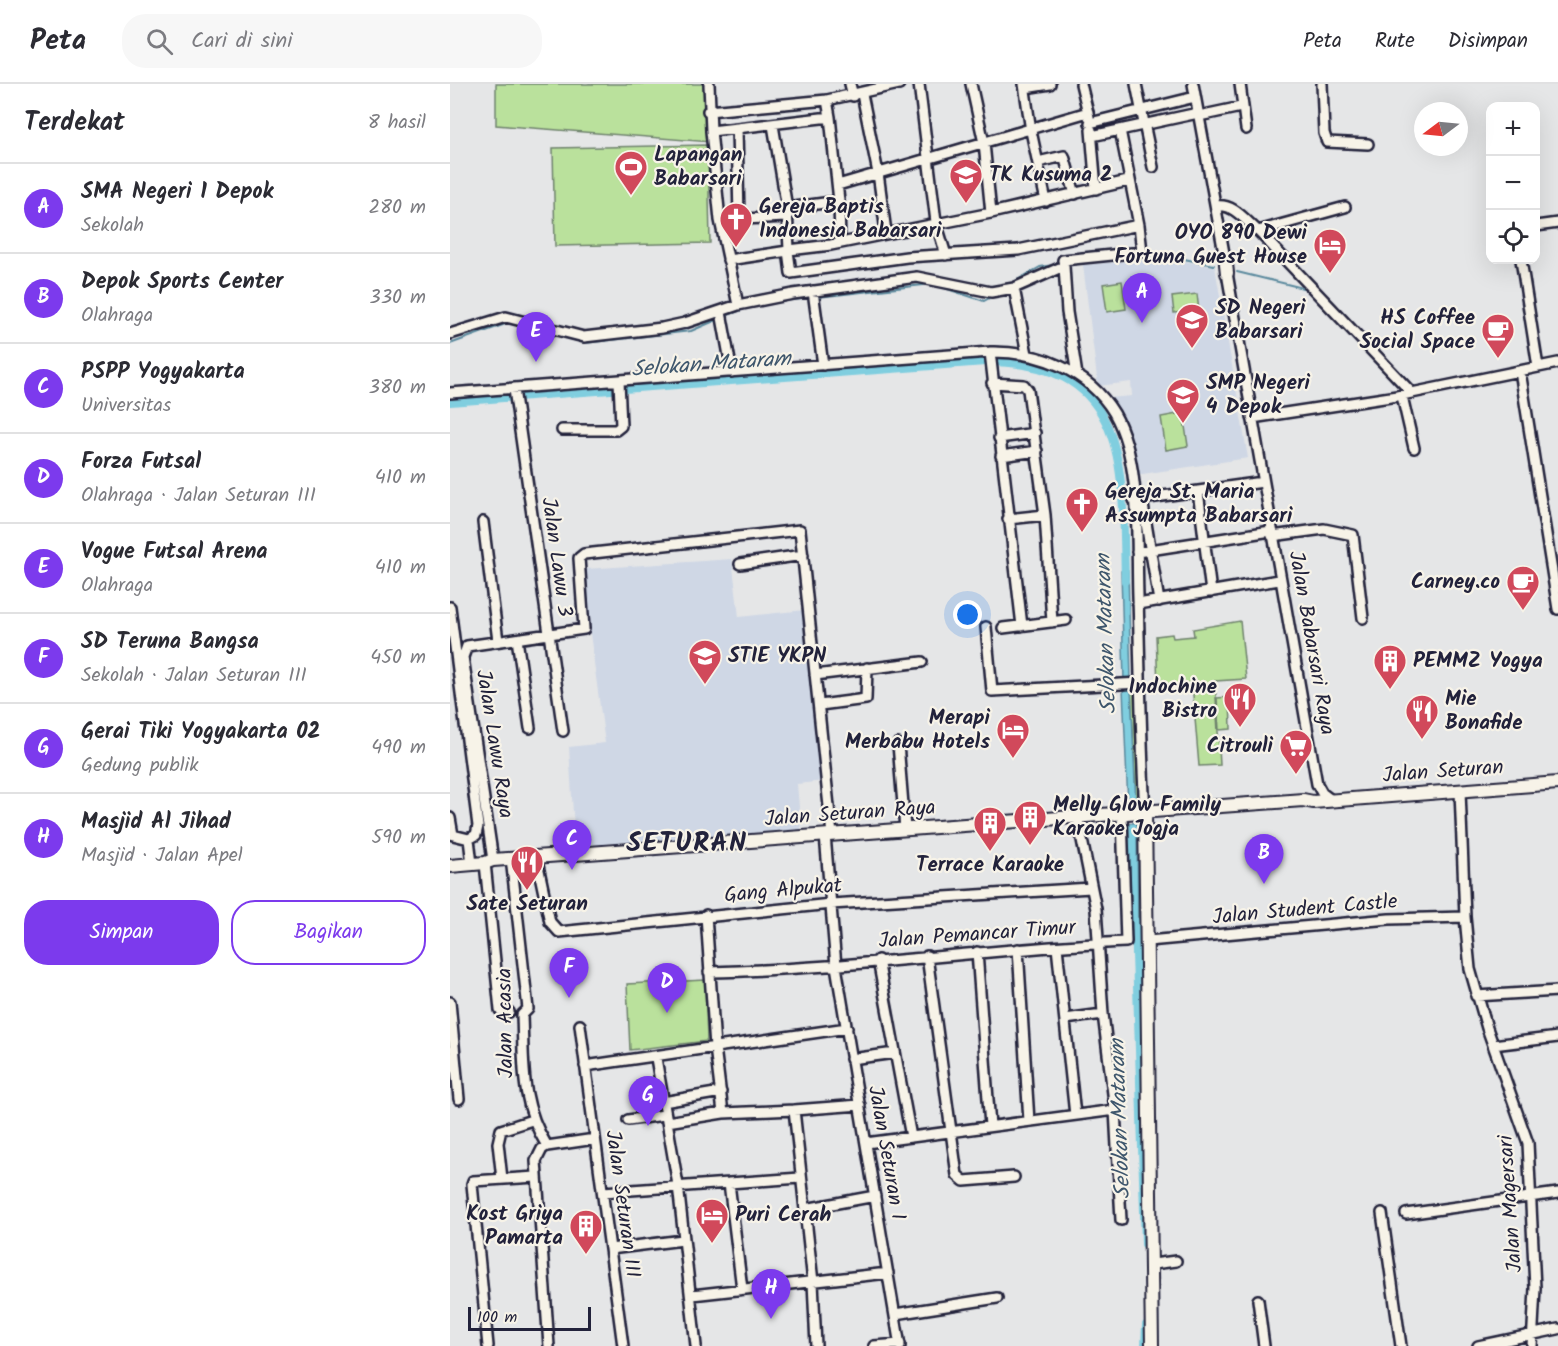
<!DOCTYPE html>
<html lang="id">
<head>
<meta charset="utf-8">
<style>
  body { margin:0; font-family:Kalam,sans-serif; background:#f7f7f7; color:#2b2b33 }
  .controls { position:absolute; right:18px; top:18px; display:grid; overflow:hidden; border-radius:12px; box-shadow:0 6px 24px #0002 }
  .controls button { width:54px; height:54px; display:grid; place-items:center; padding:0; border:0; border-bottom:2px solid #e1e1e2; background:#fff; color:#2b2b33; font:30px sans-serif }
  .compass { position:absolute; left:964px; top:18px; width:54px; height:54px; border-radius:50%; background:#fff; box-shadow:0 6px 24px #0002; rotate:254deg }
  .scale { position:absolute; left:18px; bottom:15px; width:123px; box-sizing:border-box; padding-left:6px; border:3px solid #22223b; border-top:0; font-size:16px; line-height:21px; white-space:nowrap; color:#22223b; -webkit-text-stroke:4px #f7f3e8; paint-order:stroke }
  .you { position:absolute; left:518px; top:531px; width:21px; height:21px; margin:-15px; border:4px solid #fff; border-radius:50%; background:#1a73e8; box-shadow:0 0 0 9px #1a73e833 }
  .badge { display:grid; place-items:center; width:39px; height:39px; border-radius:50%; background:#7c3aed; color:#fff; font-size:20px; font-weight:700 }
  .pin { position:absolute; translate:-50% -50px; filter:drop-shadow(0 2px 3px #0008) }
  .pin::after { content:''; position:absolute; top:32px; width:21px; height:18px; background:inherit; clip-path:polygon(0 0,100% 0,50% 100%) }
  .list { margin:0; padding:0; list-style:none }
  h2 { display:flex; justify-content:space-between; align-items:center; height:78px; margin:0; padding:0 24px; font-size:26px }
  h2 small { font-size:20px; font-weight:400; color:#7c7c81 }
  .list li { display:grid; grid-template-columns:39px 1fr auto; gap:18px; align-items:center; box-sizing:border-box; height:90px; padding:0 24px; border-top:2px solid #e1e1e2 }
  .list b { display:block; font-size:22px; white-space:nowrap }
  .list p { margin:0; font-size:20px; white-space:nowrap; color:#7c7c81 }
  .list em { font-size:20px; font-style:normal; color:#7c7c81 }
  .actions { display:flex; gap:12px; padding:18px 24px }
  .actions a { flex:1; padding:14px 0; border:2px solid #7c3aed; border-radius:24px; text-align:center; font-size:21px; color:#7c3aed }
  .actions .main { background:#7c3aed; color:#fff }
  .icon { flex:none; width:33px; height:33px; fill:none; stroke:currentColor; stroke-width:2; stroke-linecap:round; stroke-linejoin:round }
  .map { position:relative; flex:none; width:1108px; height:1262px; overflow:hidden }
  header { display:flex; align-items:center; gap:36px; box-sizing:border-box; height:84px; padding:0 30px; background:#fff; border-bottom:2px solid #e1e1e2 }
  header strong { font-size:28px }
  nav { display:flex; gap:33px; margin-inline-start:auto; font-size:21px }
  .search { width:420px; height:54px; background:#f7f7f7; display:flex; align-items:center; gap:15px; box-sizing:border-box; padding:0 21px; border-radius:24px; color:#7c7c81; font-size:22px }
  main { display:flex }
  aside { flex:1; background:#fff }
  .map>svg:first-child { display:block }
  .built { fill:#cfd7e5 }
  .green { fill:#bae19c; stroke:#6e826c; stroke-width:1.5 }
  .water { fill:#80cedf; stroke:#5a899d; stroke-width:1.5 }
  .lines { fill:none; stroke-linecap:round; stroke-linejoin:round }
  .stream { stroke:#5a899d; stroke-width:2 }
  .canal { stroke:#80cedf; stroke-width:8 }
  .minor-casing { stroke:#22223b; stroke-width:14 }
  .major-casing { stroke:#22223b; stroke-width:16 }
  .minor { stroke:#f7f3e8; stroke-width:9 }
  .major { stroke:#f7f3e8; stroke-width:12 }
  .labels { text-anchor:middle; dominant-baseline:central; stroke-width:4.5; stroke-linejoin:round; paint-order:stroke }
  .poi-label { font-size:21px; font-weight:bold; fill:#22223b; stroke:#f7f3e8; text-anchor:start }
  .street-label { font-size:21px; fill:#22223b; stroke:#f7f3e8 }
  .water-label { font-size:22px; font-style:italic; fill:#3e566c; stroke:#f7f3e8 }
  .district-label { font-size:27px; font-weight:bold; letter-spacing:1.5px; fill:#22223b; stroke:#f7f3e8 }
</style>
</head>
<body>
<header>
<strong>Peta</strong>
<div class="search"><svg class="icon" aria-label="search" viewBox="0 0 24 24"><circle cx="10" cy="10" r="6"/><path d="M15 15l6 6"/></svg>Cari di sini</div>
<nav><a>Peta</a><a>Rute</a><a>Disimpan</a></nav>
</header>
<main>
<aside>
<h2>Terdekat<small>8 hasil</small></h2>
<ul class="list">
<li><span class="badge">A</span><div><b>SMA Negeri 1 Depok</b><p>Sekolah</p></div><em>280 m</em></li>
<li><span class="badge">B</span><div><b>Depok Sports Center</b><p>Olahraga</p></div><em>330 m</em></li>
<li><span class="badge">C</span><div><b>PSPP Yogyakarta</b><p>Universitas</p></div><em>380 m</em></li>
<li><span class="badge">D</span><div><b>Forza Futsal</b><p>Olahraga · Jalan Seturan III</p></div><em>410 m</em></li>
<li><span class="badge">E</span><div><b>Vogue Futsal Arena</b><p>Olahraga</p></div><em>410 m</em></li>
<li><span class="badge">F</span><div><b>SD Teruna Bangsa</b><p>Sekolah · Jalan Seturan III</p></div><em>450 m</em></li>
<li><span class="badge">G</span><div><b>Gerai Tiki Yogyakarta 02</b><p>Gedung publik</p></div><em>490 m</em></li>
<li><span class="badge">H</span><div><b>Masjid Al Jihad</b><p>Masjid · Jalan Apel</p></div><em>590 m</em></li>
</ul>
<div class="actions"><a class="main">Simpan</a><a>Bagikan</a></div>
</aside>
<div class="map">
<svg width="1108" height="1262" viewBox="0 0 1108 1262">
  <rect width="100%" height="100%" fill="#e5e6e7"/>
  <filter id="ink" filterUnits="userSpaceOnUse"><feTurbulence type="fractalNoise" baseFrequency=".0167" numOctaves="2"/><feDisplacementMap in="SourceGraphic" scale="12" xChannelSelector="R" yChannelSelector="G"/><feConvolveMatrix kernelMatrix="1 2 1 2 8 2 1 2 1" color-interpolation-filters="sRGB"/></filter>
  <g filter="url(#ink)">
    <path class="built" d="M701,175L734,177L765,183L798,374L686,391L659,314L682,312L681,298L648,302L633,181Z
      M282,475L289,533L355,526L374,697L347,700L351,746L125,762L119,663L155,659L139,542L136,485Z"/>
    <path class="green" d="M46,0H257L261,58L46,41Z
      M258,61L260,159L105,162L103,64Z
      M672,197L676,225L657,228L653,200Z
      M747,210L749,227L724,229L722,213Z
      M733,329L738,362L716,366L711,333Z
      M790,537L796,595L765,597L770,681L749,682L742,599L708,601L706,552L722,550L723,554L744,552L743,545Z
      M685,603L690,722H686L681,604Z
      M780,613L781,645L769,646L767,614Z
      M691,738L693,847L688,848L687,739Z
      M255,896L257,957L180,966L177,900Z"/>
    <path class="water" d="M671,487H678L681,597H674Z
      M673,604H681L686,722H678Z
      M677,739H687L688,848H681Z"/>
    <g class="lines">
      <path class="stream" d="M684,173L734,175L764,181
        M787,188L857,205
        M560,200L590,183L610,180
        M368,213L482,200L534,217L543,212
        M323,218L362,214
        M275,232L300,223
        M0,260L61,238L135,259L241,247L269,235"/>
      <path class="canal" d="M0,318L535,278C682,277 672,387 675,497
        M685,837L695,1160
        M695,1262L696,1241"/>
      <defs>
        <path id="minor" d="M259,0L261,47
          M400,0L403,12
          M469,0L486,138L496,171
          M521,0L534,59L541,129
          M574,0L581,47L596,117
          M631,0L639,33
          M686,0L703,83
          M743,0L776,180
          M790,0L796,45
          M872,0L874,49L877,58L918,60
          M575,4L600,0
          M412,10L428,89L436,148
          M258,27L377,16
          M749,32L791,23
          M380,33L389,117L390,159
          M640,39L745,13
          M323,41L337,124L339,166L381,161L541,129L678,97
          M287,44L289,134
          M641,46L646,105
          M642,52L748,29
          M588,78L614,72L625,110
          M388,101L638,28
          M766,122C783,119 795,136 808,147L962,309
          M337,124L389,117
          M270,136L336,133
          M1086,142L1108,139
          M808,147L895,123
          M278,176L338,167L341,189L457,173L568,166L689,141L670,46
          M1071,176L1088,283
          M614,182L617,228L627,291
          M777,189L867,700L872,709L880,715
          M564,204L577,270
          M363,207L373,281
          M288,221L270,136L261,47L380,33L377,16L449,0
          M271,228L282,288
          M0,250L56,233L134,253L212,244L235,239L288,221L343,210L467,193L541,208L564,204L614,182L613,176L692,168L689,141
          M540,268L572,542
          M1070,287L1108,525
          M542,299L574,301L578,306L595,431L602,538
          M64,305L113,647
          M0,309L540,268C588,267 638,286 664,329C692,378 686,456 688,512C690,584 691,657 695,729
          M952,312L964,364
          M802,334L947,312L1108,279
          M112,346H166L171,342L169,297
          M549,354L585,349
          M551,372L587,367
          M748,407L761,508
          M692,415L709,517
          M684,416L813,398
          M558,435L595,431
          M33,438L48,557
          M822,452L874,445L903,451L913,534
          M687,468L821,447
          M290,480L353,471
          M688,520L829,496
          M0,523L28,742L26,751L19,755
          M536,543L542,607L690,599
          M553,544L616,536
          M67,555L80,644
          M365,591L472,578
          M370,621L416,615L417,584
          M448,660L455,745
          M1010,707L1015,833L1020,885L1037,944L1078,1059L1085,1204L1082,1262
          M627,731L646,825L653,930L665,1026L671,1136
          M0,734L3,751L19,755L22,780
          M375,751L386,882L450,1262
          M86,772L100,838L109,848L381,820L641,804
          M61,774L78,925L72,931C74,981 70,1018 97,1062
          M43,776L13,573L17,562L134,545L129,474L134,470L350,446L382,751
          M35,779L50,926L59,928
          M256,831L265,963L273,1029
          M698,857L939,835L1015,833
          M607,863L625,1031
          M568,865L579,1037
          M527,868L540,1042
          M477,872L507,1091L514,1097L564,1093
          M428,876L461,1053
          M259,888C398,885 537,865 676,858L672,731
          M1026,912L1108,907
          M0,918L9,1015
          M615,935L653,930
          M130,941L173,1262
          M1043,961L1108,953
          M206,974L228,1101L246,1262
          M401,975L445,969
          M135,982L397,944
          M219,1017L271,1008
          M178,1036L214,1031
          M217,1038L273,1029L344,1026
          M416,1059L665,1026
          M52,1095L48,1059L51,1046L82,1036
          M279,1099L292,1205
          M153,1108L350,1094
          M355,1125L425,1112
          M932,1129L951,1262
          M956,1130L1108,1109
          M160,1165L233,1156
          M703,1180L726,1177
          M242,1211L438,1189
          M808,1216L814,1262
          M445,1230L547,1214
          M38,1262L22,1100L23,1097L86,1093
          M99,1262L86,1077L92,1065L97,1062L145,1055
          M366,1262L363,1198L344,1026L410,1021
          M424,1262L450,1260
          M1028,1262L1108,1245"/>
        <path id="major" d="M776,180L777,189
          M695,729L702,1262
          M0,782L35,779L43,776L853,716L863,718L1108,699"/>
      </defs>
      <use href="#minor" class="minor-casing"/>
      <use href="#major" class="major-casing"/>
      <use href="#minor" class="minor"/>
      <use href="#major" class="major"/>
    </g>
  </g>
  <defs>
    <symbol id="stadium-pin" viewBox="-11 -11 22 30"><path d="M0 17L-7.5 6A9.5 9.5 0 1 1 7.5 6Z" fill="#d1495b" stroke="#f7f3e8"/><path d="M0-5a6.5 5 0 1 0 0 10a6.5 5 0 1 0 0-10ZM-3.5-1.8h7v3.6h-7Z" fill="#fff"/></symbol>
    <symbol id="school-pin" viewBox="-11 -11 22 30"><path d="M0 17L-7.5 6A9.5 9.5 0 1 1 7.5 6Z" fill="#d1495b" stroke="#f7f3e8"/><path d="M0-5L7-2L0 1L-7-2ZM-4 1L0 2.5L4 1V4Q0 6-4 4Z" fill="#fff"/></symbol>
    <symbol id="church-pin" viewBox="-11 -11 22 30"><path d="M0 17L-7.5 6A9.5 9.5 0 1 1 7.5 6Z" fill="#d1495b" stroke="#f7f3e8"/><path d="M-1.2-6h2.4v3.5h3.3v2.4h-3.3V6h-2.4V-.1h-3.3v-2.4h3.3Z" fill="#fff"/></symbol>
    <symbol id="hotel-pin" viewBox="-11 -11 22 30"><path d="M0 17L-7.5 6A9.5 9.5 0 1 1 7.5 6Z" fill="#d1495b" stroke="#f7f3e8"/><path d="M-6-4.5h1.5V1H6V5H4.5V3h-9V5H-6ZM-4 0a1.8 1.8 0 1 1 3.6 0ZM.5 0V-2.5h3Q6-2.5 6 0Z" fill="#fff"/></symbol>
    <symbol id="cafe-pin" viewBox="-11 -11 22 30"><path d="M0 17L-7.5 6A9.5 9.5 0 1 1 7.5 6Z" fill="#d1495b" stroke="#f7f3e8"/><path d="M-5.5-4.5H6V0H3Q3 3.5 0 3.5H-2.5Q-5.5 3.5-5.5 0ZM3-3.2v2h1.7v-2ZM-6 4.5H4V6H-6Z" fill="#fff"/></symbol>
    <symbol id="university-pin" viewBox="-11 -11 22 30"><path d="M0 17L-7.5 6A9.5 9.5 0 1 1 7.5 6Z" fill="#d1495b" stroke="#f7f3e8"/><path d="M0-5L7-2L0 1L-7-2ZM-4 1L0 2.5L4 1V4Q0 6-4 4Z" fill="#fff"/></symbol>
    <symbol id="building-pin" viewBox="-11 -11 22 30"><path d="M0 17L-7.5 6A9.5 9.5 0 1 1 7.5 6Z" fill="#d1495b" stroke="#f7f3e8"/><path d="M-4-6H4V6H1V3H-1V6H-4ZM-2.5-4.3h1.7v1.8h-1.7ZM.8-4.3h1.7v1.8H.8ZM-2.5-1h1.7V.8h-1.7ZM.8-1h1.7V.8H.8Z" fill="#fff"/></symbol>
    <symbol id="restaurant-pin" viewBox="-11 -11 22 30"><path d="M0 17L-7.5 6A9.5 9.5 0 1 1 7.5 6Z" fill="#d1495b" stroke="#f7f3e8"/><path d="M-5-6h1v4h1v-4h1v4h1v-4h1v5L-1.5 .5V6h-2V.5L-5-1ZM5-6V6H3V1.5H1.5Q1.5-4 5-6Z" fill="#fff"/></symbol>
    <symbol id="supermarket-pin" viewBox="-11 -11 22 30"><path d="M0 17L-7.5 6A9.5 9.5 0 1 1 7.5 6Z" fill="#d1495b" stroke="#f7f3e8"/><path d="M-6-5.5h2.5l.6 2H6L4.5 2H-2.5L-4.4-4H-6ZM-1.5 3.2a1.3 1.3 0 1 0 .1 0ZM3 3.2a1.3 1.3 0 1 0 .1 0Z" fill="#fff"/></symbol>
  </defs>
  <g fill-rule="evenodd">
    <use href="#stadium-pin" x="162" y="64" width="38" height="52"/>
    <use href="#school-pin" x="497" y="72" width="38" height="52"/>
    <use href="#church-pin" x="267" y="116" width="38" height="52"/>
    <use href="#hotel-pin" x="861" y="142" width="38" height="52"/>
    <use href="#school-pin" x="723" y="217" width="38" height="52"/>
    <use href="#cafe-pin" x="1029" y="227" width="38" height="52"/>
    <use href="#school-pin" x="714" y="292" width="38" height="52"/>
    <use href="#church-pin" x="613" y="401" width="38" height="52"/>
    <use href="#cafe-pin" x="1054" y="479" width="38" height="52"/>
    <use href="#university-pin" x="236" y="553" width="38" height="52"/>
    <use href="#building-pin" x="921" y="558" width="38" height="52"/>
    <use href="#restaurant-pin" x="771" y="596" width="38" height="52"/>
    <use href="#restaurant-pin" x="953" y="608" width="38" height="52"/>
    <use href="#hotel-pin" x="544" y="627" width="38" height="52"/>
    <use href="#supermarket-pin" x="827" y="643" width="38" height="52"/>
    <use href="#building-pin" x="561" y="714" width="38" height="52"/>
    <use href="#building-pin" x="521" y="720" width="38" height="52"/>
    <use href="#restaurant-pin" x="58" y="759" width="38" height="52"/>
    <use href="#hotel-pin" x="243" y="1112" width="38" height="52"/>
    <use href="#building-pin" x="117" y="1123" width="38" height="52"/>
  </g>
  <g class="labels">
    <g class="poi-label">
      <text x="204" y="71">Lapangan<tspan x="204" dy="24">Babarsari</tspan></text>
      <text x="539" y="91">TK Kusuma 2</text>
      <text x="309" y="123">Gereja Baptis<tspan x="309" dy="24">Indonesia Babarsari</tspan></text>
      <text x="857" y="149" text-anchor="end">OYO 890 Dewi<tspan x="857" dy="24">Fortuna Guest House</tspan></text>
      <text x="765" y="224">SD Negeri<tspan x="765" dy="24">Babarsari</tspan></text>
      <text x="1025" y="234" text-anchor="end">HS Coffee<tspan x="1025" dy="24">Social Space</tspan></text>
      <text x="756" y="299">SMP Negeri<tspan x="756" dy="24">4 Depok</tspan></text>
      <text x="655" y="408">Gereja St. Maria<tspan x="655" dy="24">Assumpta Babarsari</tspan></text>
      <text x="1050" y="498" text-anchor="end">Carney.co</text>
      <text x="278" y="572">STIE YKPN</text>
      <text x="963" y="577">PEMMZ Yogya</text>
      <text x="767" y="603" text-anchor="end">Indochine<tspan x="767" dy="24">Bistro</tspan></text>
      <text x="995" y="615">Mie<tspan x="995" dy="24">Bonafide</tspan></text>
      <text x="540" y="634" text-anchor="end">Merapi<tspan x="540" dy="24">Merbabu Hotels</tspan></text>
      <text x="823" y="662" text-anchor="end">Citrouli</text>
      <text x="603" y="721">Melly Glow Family<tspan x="603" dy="24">Karaoke Jogja</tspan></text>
      <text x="540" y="781" text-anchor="middle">Terrace Karaoke</text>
      <text x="77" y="820" text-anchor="middle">Sate Seturan</text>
      <text x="113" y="1130" text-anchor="end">Kost Griya<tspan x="113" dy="24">Pamarta</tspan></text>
      <text x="285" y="1131">Puri Cerah</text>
    </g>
    <g class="street-label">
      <text transform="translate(106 473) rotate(82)">Jalan Lawu 3</text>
      <text transform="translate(861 559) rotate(80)">Jalan Babarsari Raya</text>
      <text transform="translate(44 660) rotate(81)">Jalan Lawu Raya</text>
      <text transform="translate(993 688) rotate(-4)">Jalan Seturan</text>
      <text transform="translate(400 730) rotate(-4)">Jalan Seturan Raya</text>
      <text transform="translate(333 807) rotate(-5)">Gang Alpukat</text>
      <text transform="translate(855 826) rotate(-5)">Jalan Student Castle</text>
      <text transform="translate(527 851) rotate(-4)">Jalan Pemancar Timur</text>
      <text transform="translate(56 939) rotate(-91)">Jalan Acasia</text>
      <text transform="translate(436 1069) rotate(80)">Jalan Seturan I</text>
      <text transform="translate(172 1120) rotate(82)">Jalan Seturan III</text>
      <text transform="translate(1061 1120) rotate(-94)">Jalan Magersari</text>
    </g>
    <g class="water-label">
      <text transform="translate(261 281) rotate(-4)">Selokan Mataram</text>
      <text transform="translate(657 550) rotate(-92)">Selokan Mataram</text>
      <text transform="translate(671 1035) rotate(-92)">Selokan Mataram</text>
    </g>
    <g class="district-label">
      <text x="237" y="759">SETURAN</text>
    </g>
  </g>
</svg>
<div class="controls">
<button>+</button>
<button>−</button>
<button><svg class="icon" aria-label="locate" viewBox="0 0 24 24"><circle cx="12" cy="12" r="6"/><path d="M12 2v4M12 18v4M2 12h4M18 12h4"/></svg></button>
</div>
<svg class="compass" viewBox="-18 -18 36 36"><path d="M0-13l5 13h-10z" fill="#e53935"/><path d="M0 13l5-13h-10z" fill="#7c7c81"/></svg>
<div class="scale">100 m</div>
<div class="you"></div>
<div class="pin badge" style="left:692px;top:239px">A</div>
<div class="pin badge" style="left:814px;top:800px">B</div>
<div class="pin badge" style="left:122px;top:786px">C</div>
<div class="pin badge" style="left:217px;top:929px">D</div>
<div class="pin badge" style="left:86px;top:278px">E</div>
<div class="pin badge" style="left:119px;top:914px">F</div>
<div class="pin badge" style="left:198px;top:1042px">G</div>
<div class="pin badge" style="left:321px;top:1235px">H</div>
</div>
</main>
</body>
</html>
